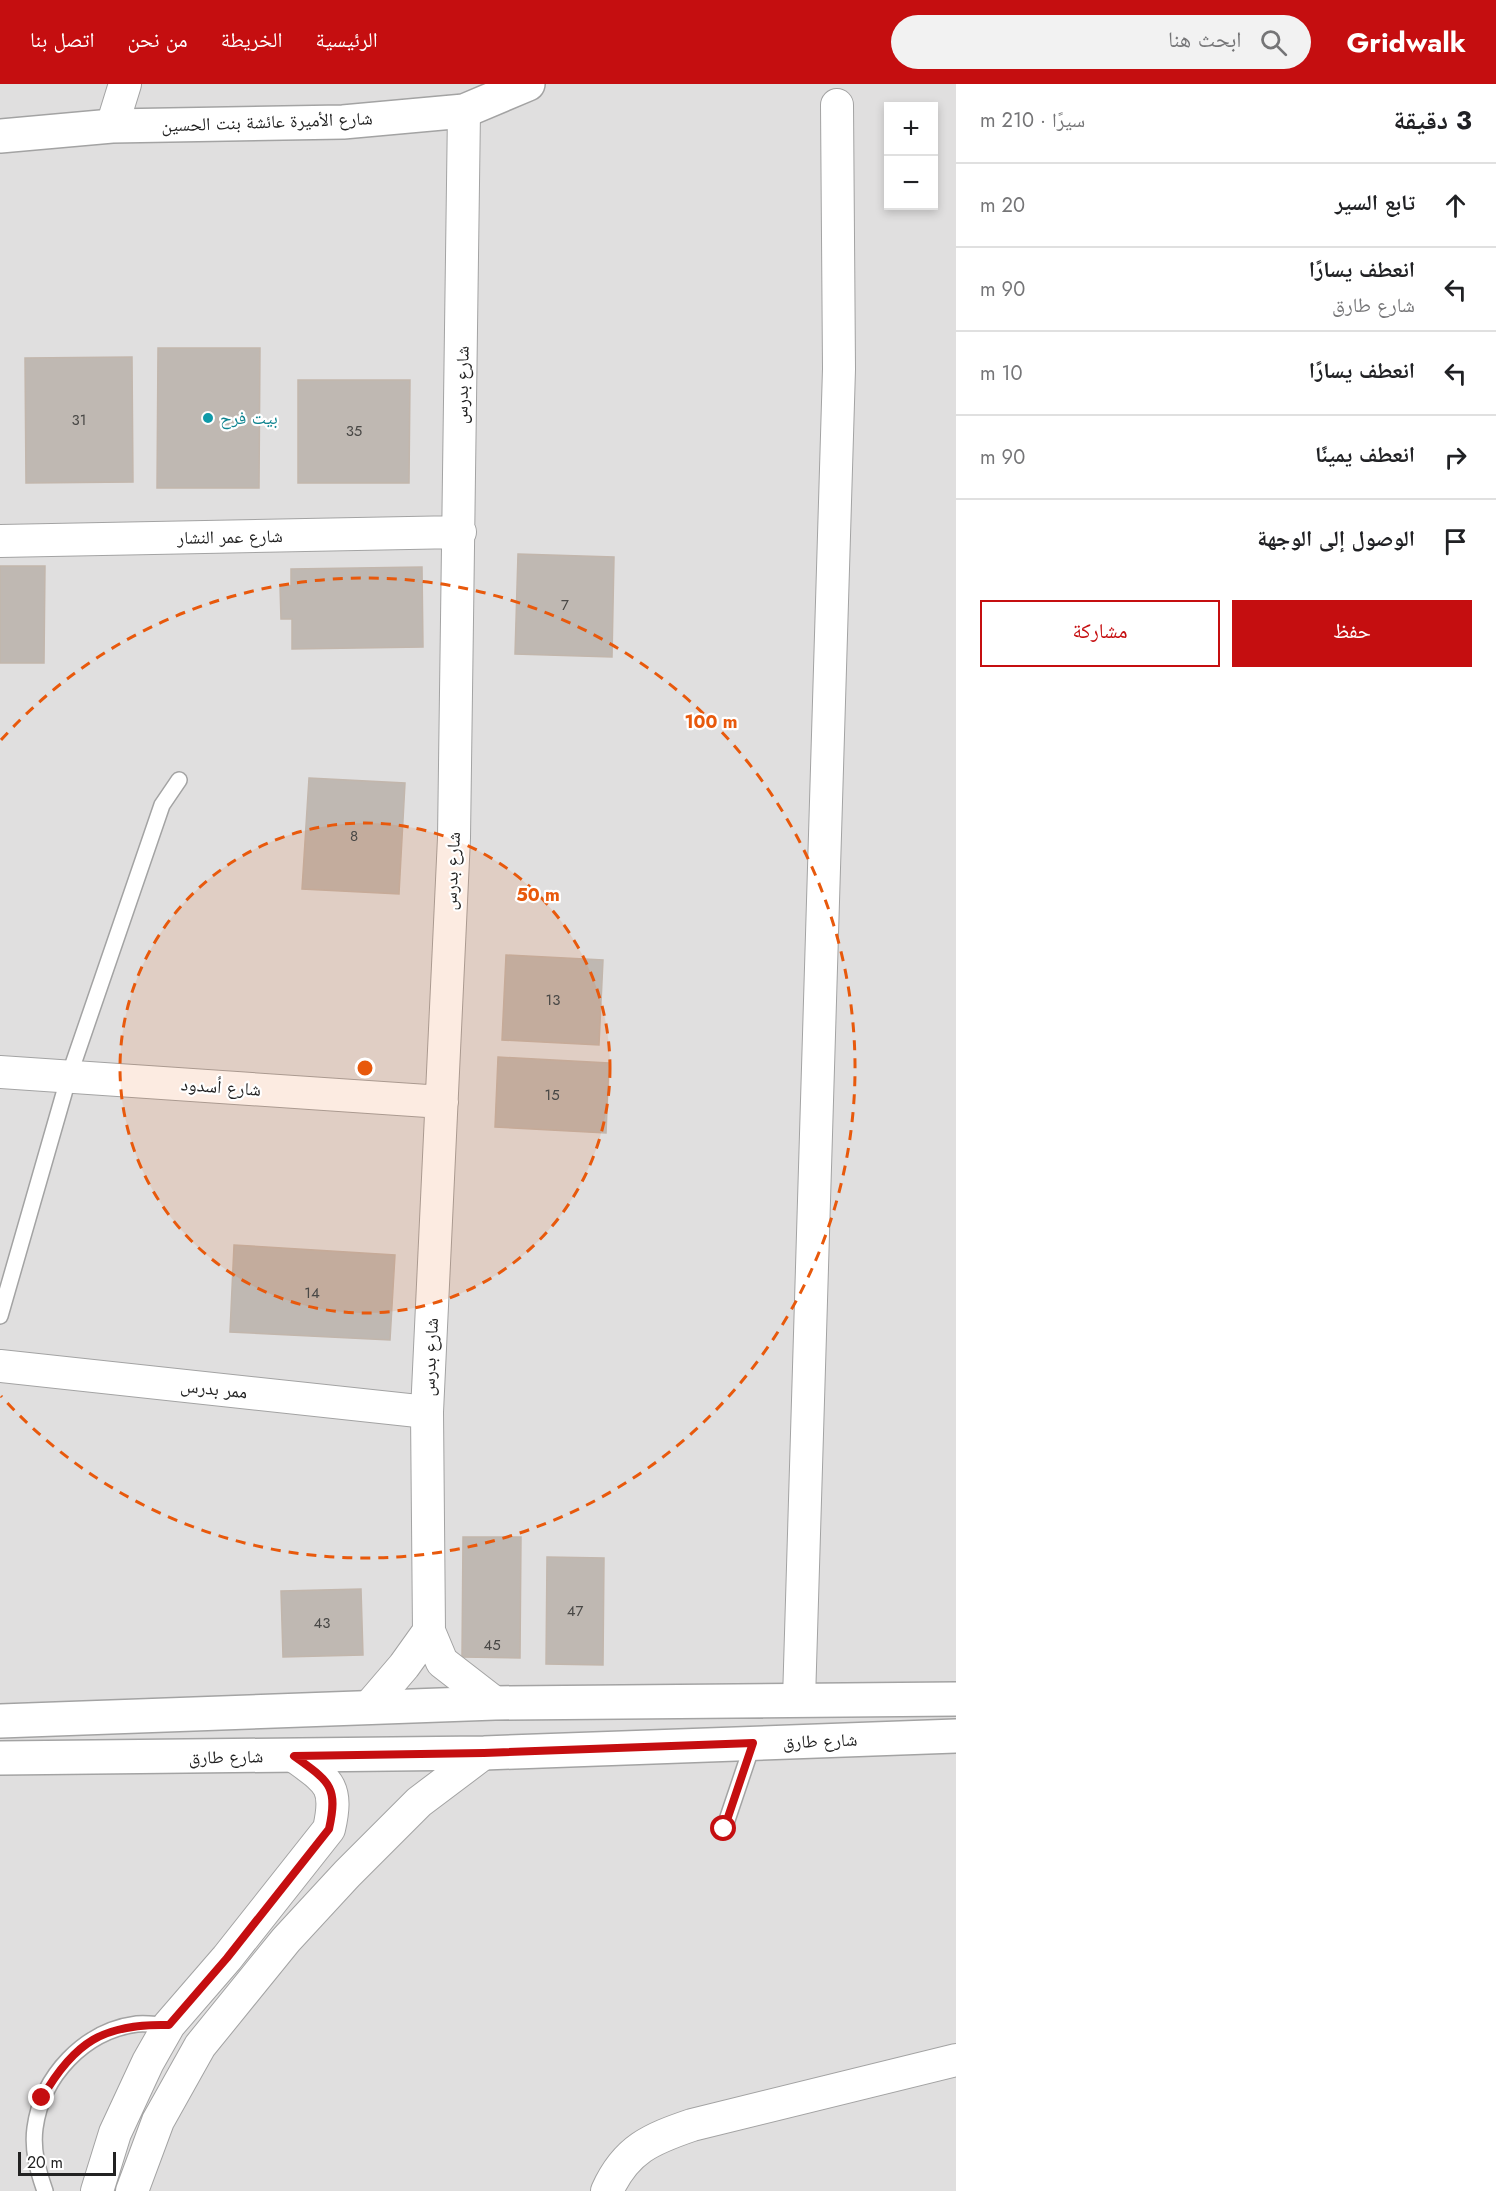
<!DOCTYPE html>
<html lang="ar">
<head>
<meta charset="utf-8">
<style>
  body { margin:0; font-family:Jost,"Noto Naskh Arabic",sans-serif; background:#f2f2f2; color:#202124; direction:rtl }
  .controls { position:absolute; right:18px; top:18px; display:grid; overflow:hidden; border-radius:0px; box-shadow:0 3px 9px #0003 }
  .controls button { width:54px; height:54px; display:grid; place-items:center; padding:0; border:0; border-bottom:2px solid #e0e0e0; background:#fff; color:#202124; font:30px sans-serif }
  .scale { position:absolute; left:18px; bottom:15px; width:98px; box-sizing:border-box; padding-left:6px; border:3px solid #222; border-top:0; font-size:16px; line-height:21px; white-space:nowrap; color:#222; -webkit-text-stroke:4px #fff; paint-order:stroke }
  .stop { position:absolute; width:18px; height:18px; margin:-14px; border:4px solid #c50e10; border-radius:50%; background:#fff }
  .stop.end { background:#c50e10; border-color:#fff; box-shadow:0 2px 6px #0008 }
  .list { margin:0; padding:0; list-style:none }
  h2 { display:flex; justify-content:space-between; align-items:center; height:78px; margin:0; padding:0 24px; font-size:26px }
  h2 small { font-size:20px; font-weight:400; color:#757577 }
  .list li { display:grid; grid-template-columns:39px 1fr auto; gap:18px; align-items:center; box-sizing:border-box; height:84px; padding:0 24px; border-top:2px solid #e0e0e0 }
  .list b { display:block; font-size:22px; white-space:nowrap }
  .list p { margin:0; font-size:20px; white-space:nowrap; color:#757577 }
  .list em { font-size:20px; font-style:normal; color:#757577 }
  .actions { display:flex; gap:12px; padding:18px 24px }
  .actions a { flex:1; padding:14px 0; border:2px solid #c50e10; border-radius:0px; text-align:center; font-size:21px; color:#c50e10 }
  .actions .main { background:#c50e10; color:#fff }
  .icon { flex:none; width:33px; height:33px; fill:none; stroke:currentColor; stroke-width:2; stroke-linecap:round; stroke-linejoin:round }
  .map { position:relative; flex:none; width:956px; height:2107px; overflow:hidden; direction:ltr }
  header { display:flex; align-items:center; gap:36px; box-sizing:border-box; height:84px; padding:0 30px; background:#c50e10; color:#fff }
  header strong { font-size:28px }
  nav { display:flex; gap:33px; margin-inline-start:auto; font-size:21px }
  .search { width:420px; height:54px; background:#f2f2f2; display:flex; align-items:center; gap:15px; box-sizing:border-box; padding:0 21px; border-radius:33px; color:#757577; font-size:22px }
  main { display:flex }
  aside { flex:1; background:#fff }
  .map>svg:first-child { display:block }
  .residential { fill:#e0dfdf; fill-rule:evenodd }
  .building { fill:#bfb8b2; stroke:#c2b6ac; stroke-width:1.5 }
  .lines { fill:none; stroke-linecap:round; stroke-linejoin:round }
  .service-casing { stroke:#a3a3a3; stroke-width:18 }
  .minor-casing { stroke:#a3a3a3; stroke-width:34 }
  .tertiary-casing { stroke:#a3a3a3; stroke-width:36 }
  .service { stroke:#fff; stroke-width:15 }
  .minor { stroke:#fff; stroke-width:32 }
  .tertiary { stroke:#fff; stroke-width:33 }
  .route { stroke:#c50e10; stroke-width:8 }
  .ring { fill:none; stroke:#e8590c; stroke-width:3; stroke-dasharray:10 8 }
  .culture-dot { fill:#0f9aa8; stroke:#fff; stroke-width:2 }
  .labels { text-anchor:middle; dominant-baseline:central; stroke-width:4.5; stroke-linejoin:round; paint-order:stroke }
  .number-label { font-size:15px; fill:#494846 }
  .street-label { font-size:18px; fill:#222; stroke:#fff }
  .culture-label { font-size:18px; fill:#0d838f; stroke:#fff; text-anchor:start }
  .centre { fill:#e8590c; stroke:#fff; stroke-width:3 }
  .ring-label { font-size:18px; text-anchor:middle; font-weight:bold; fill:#e8590c; stroke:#fff; stroke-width:4.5; stroke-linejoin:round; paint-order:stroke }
</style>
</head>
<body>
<header>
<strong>Gridwalk</strong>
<div class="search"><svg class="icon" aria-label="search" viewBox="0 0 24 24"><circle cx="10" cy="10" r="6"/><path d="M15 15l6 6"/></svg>ابحث هنا</div>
<nav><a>الرئيسية</a><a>الخريطة</a><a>من نحن</a><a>اتصل بنا</a></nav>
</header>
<main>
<aside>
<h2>3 دقيقة<small>سيرًا · 210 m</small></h2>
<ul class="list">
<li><svg class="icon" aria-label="ahead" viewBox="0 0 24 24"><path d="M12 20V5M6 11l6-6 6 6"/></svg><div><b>تابع السير</b></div><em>20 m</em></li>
<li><svg class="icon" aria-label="left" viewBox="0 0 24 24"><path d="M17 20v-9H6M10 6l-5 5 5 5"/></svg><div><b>انعطف يسارًا</b><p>شارع طارق</p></div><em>90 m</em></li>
<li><svg class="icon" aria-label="left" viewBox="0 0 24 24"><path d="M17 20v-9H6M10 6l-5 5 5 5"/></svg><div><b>انعطف يسارًا</b></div><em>10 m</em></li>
<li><svg class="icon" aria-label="right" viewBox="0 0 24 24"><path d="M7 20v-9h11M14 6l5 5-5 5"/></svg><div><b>انعطف يمينًا</b></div><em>90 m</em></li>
<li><svg class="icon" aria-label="arrive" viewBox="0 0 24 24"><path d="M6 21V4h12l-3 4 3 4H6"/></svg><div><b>الوصول إلى الوجهة</b></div></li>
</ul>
<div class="actions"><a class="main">حفظ</a><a>مشاركة</a></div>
</aside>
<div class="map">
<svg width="956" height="2107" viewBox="0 0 956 2107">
  <rect width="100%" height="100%" fill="#f1eee9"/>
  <path class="residential" d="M0,0H956V2107H0ZM888,22H934V122H888Z"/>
  <path class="building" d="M158,264H260L259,404H157Z
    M132,273L133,398L26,399L25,274Z
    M298,296H410L409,399H298Z
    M518,470L614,473L612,573L515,570Z
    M0,482H45L44,579H0Z
    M422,483L423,563L292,565V535H281L280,502H291V485Z
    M309,694L405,699L399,810L302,805Z
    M506,871L603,876L599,961L502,956Z
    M498,973L609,979L606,1049L495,1043Z
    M234,1161L395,1171L390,1256L230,1248Z
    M463,1453H521L520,1574L462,1573Z
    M547,1473L604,1474L603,1581L546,1580Z
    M361,1505L363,1571L283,1573L281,1507Z"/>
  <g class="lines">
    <defs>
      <path id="service" d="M0,1232L69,992L162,721L179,696
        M724,1745L753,1659
        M45,2107C38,2087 32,2066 35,2044C42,1992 84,1947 137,1940C147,1939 159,1941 169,1941"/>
      <path id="minor" d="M464,27L454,754L427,1328L429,1547L442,1578L495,1619
        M112,42L125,0
        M0,457L460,448
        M0,988L442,1018
        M0,1282L427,1328
        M799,1616L839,285L837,21
        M368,1624L404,1582L429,1547
        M97,2107L115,2049L148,1978L169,1941L227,1874L329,1745C339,1701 328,1697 294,1672
        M132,2107L158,2037L200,1962L286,1856L347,1790L419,1718L484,1669
        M607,2107C626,2065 651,2055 692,2041L956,1976"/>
      <path id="tertiary" d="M0,52L112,42L343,38L464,27L528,0
        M0,1637L495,1619L956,1615
        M0,1674L484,1669L956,1652"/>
    </defs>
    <use href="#service" class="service-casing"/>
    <use href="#minor" class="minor-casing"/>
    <use href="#tertiary" class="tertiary-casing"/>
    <use href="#service" class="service"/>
    <use href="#minor" class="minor"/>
    <use href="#tertiary" class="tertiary"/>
  </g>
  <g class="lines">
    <path class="route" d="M42,2014C74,1958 104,1939 169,1941L227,1874L329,1745C339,1701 328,1697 294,1672L484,1669L753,1659L724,1745"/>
  </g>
  <circle cx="365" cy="984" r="245" fill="#e8590c" fill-opacity=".12"/>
  <g class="ring">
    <circle cx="365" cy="984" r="245"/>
    <path d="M1 656A490 490 0 1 1 1 1312"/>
  </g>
  <circle class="culture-dot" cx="208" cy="334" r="6"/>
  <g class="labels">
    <g class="number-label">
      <text x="79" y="336">31</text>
      <text x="354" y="347">35</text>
      <text x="565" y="521">7</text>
      <text x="354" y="752">8</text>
      <text x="553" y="916">13</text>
      <text x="552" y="1011">15</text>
      <text x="312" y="1209">14</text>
      <text x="575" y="1527">47</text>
      <text x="322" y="1539">43</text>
      <text x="492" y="1561">45</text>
    </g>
    <g class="street-label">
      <text transform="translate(267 38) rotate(-2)">شارع الأميرة عائشة بنت الحسين</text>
      <text transform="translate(462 301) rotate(-89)">شارع بدرس</text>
      <text transform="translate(230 453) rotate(-1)">شارع عمر النشار</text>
      <text transform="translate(452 787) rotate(-87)">شارع بدرس</text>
      <text transform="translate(221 1003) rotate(4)">شارع أسدود</text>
      <text transform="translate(430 1273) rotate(-87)">شارع بدرس</text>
      <text transform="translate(214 1305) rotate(6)">ممر بدرس</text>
      <text transform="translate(820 1657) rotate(-2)">شارع طارق</text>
      <text transform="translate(226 1673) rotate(-1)">شارع طارق</text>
    </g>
    <g class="culture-label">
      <text x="220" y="334">بيت فرح</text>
    </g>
  </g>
  <circle cx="365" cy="984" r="9" class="centre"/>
  <g class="ring-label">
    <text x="711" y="644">100 m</text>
    <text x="538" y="817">50 m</text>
  </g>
</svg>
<div class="controls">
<button>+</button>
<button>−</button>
</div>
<div class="scale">20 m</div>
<div class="stop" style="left:724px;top:1745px"></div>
<div class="stop end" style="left:42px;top:2014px"></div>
</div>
</main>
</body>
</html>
